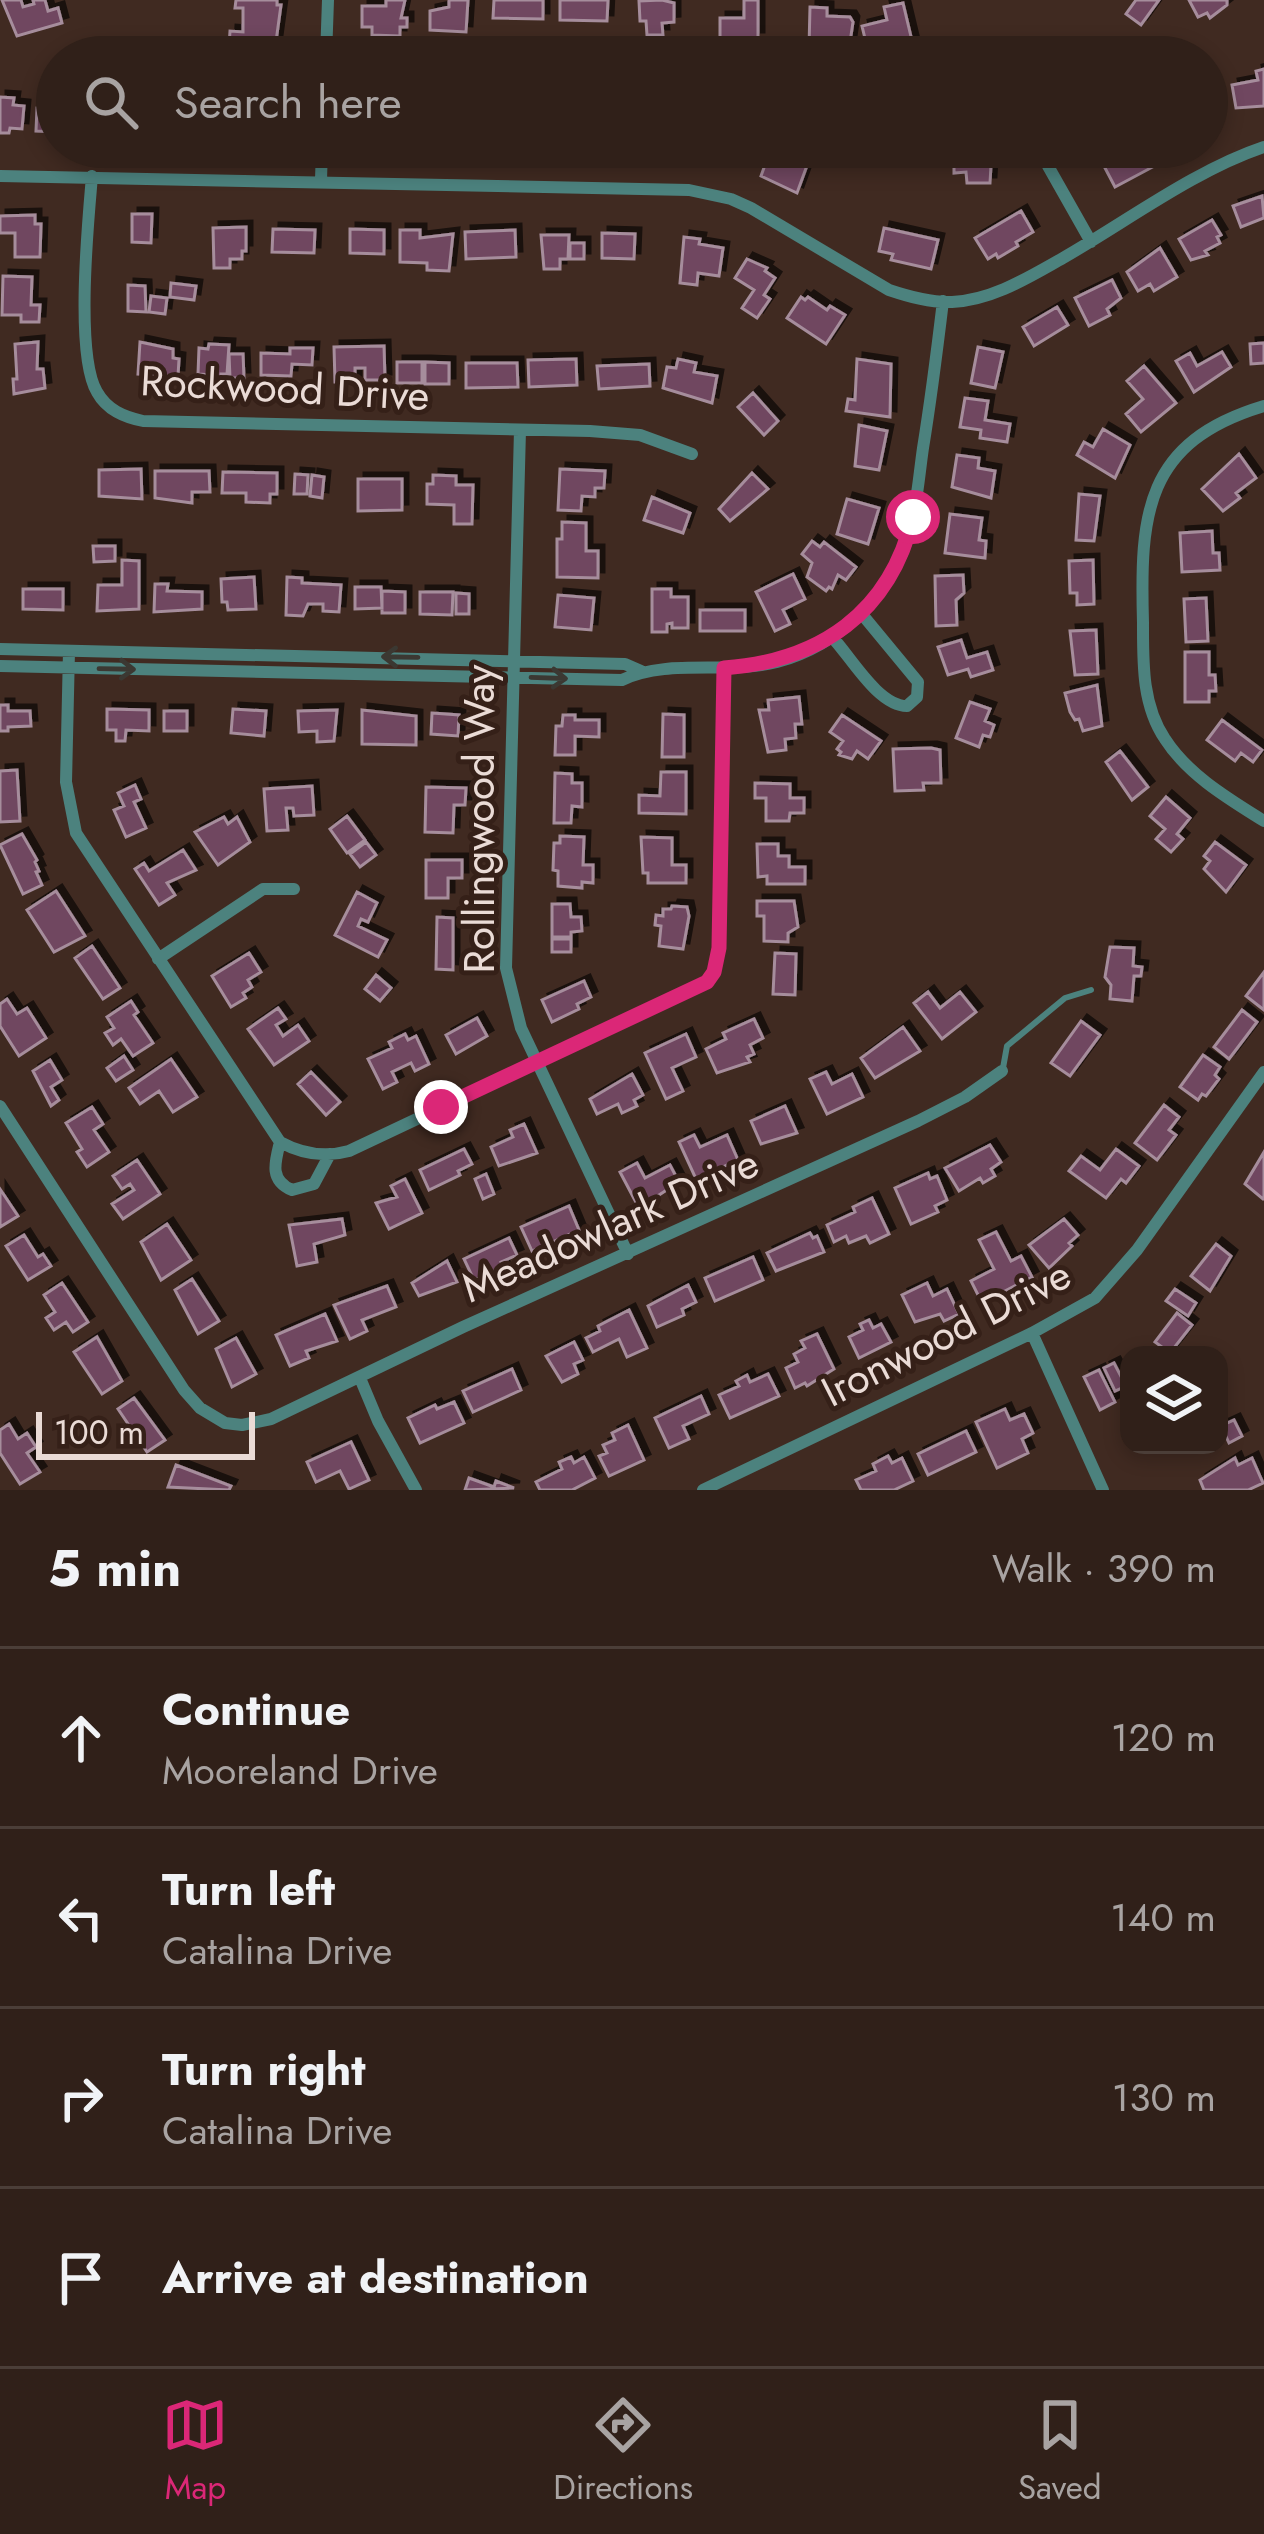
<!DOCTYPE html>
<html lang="en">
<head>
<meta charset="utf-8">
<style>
  body { margin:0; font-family:Jost,sans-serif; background:#3c2d26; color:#f1f3f6 }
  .controls { position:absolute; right:36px; bottom:36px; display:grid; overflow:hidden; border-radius:24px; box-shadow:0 6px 18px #0003 }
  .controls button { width:108px; height:108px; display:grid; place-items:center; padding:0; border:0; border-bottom:3px solid #4b3e38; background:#302019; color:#f1f3f6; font:60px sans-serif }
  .scale { position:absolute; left:36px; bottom:30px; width:219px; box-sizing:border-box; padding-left:12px; border:6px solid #eadbd6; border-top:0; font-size:33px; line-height:42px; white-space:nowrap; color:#eadbd6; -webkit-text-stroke:9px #352018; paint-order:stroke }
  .stop { position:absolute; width:36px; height:36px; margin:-27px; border:9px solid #db2777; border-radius:50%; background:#fff }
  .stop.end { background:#db2777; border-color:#fff; box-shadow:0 3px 12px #0008 }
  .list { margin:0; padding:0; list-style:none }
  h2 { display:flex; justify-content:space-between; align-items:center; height:156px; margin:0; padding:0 48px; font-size:51px }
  h2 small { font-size:39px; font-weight:400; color:#a8a3a2 }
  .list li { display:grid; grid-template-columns:78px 1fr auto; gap:36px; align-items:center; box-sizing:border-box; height:180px; padding:0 48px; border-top:3px solid #4b3e38 }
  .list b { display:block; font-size:45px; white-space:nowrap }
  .list p { margin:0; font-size:39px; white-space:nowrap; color:#a8a3a2 }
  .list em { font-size:39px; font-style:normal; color:#a8a3a2 }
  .icon { flex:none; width:66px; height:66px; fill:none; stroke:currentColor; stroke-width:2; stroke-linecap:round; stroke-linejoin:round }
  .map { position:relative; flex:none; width:1264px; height:1490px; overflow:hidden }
  .search { position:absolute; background:#302019; box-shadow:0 6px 18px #0003; left:36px; right:36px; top:36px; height:132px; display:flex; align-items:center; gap:30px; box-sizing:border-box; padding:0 42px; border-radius:66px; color:#a8a3a2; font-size:45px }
  .sheet { height:876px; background:#302019 }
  nav { display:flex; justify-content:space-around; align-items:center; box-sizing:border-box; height:168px; border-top:3px solid #4b3e38; background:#302019; font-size:33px; color:#a8a3a2 }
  nav a { display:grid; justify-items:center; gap:6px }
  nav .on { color:#db2777 }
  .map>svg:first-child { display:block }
  .building { fill:#704660; stroke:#a68d9c; stroke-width:3; filter:url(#shadow) }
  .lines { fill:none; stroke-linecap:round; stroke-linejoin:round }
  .service { stroke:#4c827e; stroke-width:6 }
  .minor { stroke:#4c827e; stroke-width:12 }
  .oneway { stroke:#3b3832 }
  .route { stroke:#db2777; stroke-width:15 }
  .labels { text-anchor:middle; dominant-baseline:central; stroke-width:10; stroke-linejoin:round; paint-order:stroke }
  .street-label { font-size:42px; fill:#eadbd6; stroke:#352018 }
</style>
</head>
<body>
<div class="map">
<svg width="1264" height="1490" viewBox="0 0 1264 1490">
  <defs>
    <filter id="shadow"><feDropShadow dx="6" dy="-6" stdDeviation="0" flood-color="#0009"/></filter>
  </defs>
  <rect width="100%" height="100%" fill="#402a21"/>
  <path class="building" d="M2,0H21L23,7L34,4L33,0H45L48,11L58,8L62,23L17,36Z
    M236,0H277V5H281L275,49L229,47L230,31L243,32V8H235Z
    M386,0H405L401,18H407V27H400V36L372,35V27H362V6H386Z
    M449,0H468L466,32L430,30V11L449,7Z
    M494,0H543V19L493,18Z
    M560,0H608L607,21L560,20Z
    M662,0L674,3V22L662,23L663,35H647L646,21H640L639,1Z
    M744,0H758V38H720V18H744Z
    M1136,0H1159L1141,25L1126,14Z
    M1189,0H1227V5L1210,18L1207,13L1198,17Z
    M903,3L913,45L869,55L862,26L887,20L884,7Z
    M810,7L827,8V16L850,17L853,22L849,49L809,48Z
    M1264,69V106L1236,108L1232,85L1258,80L1256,71Z
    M0,97L14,98L13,105L24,106L22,129L10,128L9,133H0Z
    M37,108L57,109V132L36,131Z
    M738,147L735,163L718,160L720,152L696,148Z
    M961,147H992L990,183H967L966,172L954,173V161H961Z
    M1139,147H1154L1162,162L1115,187L1104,166Z
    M770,151L809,160L797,193L761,176Z
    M1262,196L1264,218L1241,227L1233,206Z
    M1021,211L1033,232L1016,242L1018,246L998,258L996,254L988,259L975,238Z
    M132,214H152L151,243L132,242Z
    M35,215V224H41L40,257H15V233H0V216Z
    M1212,220L1221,235L1217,237L1220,243L1205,251L1208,255L1191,260L1179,239Z
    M246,227V251H242V259H230V268H214L213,228Z
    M884,228L938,240L931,269L891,260L893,254L879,251Z
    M273,229L315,230L314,253L272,252Z
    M350,229L384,230V254L350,253Z
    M400,230H420V238L453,234L449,271L427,270V263L400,262Z
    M515,230L516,257L466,259L465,232Z
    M602,233L635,234L634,259L602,258Z
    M541,235H569L568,259H560V269H544Z
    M684,237L700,239L699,244L723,248L719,276L698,273L697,285L680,283Z
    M570,243H584V259H570Z
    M1160,248L1177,277L1154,291L1150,284L1138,291L1127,272Z
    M747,259L767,268L765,271L775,278L764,295L770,299L757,318L742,308L754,290L735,278Z
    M3,276L32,277L31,305H40L39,322H21V315H2Z
    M1112,280L1121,298L1107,309L1110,315L1089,326L1075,298Z
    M171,283L196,286L194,300L170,297Z
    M128,285L145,286L146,312L128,311Z
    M151,296L167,298L165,314L149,312Z
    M801,297L805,300L808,297L827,310L830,306L845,315L826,344L787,318Z
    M1057,307L1068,325L1034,346L1023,327Z
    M38,342L37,369H43L45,388L14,394L13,379H17L15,344Z
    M140,342L173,349V358L179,359L178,376L138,374Z
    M1264,343V363L1251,364L1250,344Z
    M209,344L229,345L227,374H221V381H212V375L198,374L199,348L208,349Z
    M384,346L385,380H365V368H355V382H335L334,347Z
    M978,347L1003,352L995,388L971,383Z
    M290,348H313L312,365L292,364L291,376L261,375V353L290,354Z
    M1222,352L1231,367L1194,392L1176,361L1190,353L1197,366Z
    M229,354H243L244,378H230Z
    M576,359L577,385L529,387L528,360Z
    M678,359L696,363L694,372L717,376L712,403L663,388L667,367L676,368Z
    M857,359L891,364L890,417L846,411L848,399L855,400Z
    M397,362H422V383H397Z
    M425,362L449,363V384H425Z
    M466,363H517L518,387L466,388Z
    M649,364L650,386L599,389L597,366Z
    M1144,366L1176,403L1141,432L1126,414L1143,399L1127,381Z
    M753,393L778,421L764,435L738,407Z
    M965,398L988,401L985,420L1010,424L1007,442L980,438L981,430L960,427Z
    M859,425L887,431L879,470L855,466Z
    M1103,429L1130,445L1115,478L1077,455L1084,442L1093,447Z
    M1239,454L1256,478L1236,493L1240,498L1223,511L1202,489Z
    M957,455L979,458L978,468L995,471L991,498L952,487Z
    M141,469L142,499L99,496V470Z
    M560,469L605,471L604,488H595V497L582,496L581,511L558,510Z
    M155,471H209L210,492H192V503L155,498Z
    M223,472L277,473V494H270V503L246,502V493H222Z
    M752,473L768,489L730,521L719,509Z
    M295,474L308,475L307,494H294Z
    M312,475L324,477L322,498L310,496Z
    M433,475L456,476V485H473L472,524H454V505L427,504V484H433Z
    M358,479H402V510L358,511Z
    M1079,494L1100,496L1094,541L1076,540Z
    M652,497L690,513L683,533L644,520Z
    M847,499L879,508L868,544L837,534Z
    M950,514L982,518L979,540L986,541L985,558L945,553Z
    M562,522L586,523V551H598V578L557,577V539H562Z
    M1212,531L1213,553H1219L1220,570L1182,572L1180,533Z
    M812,541L820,547L824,542L856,567L846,580L838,575L832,589L829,587L826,591L807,577L812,563L802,554Z
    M93,546H115V561L94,562Z
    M122,560L139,561V609L97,611L98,585H122Z
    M1093,560L1094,604L1077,605V593H1070L1069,561Z
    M793,574L805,599L783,610L790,624L775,631L756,592Z
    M963,575L964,593L956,600L957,625L936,626L935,576Z
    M254,577L256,609L228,610L227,602H222L221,579Z
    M287,577L302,578V583L341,585L339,612L323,611V604H308L303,616L286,615Z
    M155,584H168L167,591L202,592V609L154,612Z
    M355,587H381L382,608L355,609Z
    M23,589H63V610L23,609Z
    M652,589H671V597H688V628H672V623L667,624V632H652Z
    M382,591L405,592V613H382Z
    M420,592H453L452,615L420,614Z
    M456,593L469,594V614H456Z
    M558,595L594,598L591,630L555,627Z
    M1206,598L1208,641L1186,642L1184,599Z
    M700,610H745V631H700Z
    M1096,630L1098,674L1075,675L1070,631Z
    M961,640L967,658L987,652L993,670L971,677L968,669L948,675L938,647Z
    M1185,652H1209V675H1215L1216,691H1209V702H1185Z
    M1097,685L1102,726L1083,731L1079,719L1075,720L1070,712L1065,693Z
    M799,697L802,724H795L796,738L785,739L786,750L768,752L759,710H769L768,700Z
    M970,702L990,709L985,721L994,725L990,737L983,735L979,747L956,738Z
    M0,705H8V711H30L31,726L8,727V731H0Z
    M107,709L149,710V731L126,730L125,741H116V730H107Z
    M233,709L266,711L264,736L231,733Z
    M337,710L334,741L317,742V731L299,732L298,711Z
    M362,710L416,716V745L362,744Z
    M164,711H187V731H164Z
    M432,713L459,715L458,736L431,734Z
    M663,714L684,715V757H662Z
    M563,715H575V720H599V737L575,736V755H555L556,726H562Z
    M842,715L881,741L868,759L857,751L852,759L839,755L841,752L837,749L843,741L830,732Z
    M1222,720L1262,750L1253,762L1241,753L1235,761L1207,740Z
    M931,748L940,750L941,783H923L924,790L895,791L893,749Z
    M1120,751L1148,787L1132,800L1106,762Z
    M17,770L20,821L0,822V771Z
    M661,772H686V814L639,813V795L660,796Z
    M555,773L572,774V783H582V807L572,806L571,823H554Z
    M755,783L790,784V798H804V813H790L789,821H766V798H755Z
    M135,785L141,799L134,802L146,828L126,837L114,810L124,806L118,793Z
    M312,786L314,815L294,816L293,808H286L288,830L267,831L264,789Z
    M426,787L466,788L465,805H454L453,833L425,832Z
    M1166,797L1190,818L1177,834L1183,839L1171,852L1156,839L1165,829L1150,816Z
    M347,816L365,840L347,853L330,829Z
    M224,817L228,824L237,817L250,842L218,865L195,832Z
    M22,834L37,860L35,862L39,871L36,872L42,885L23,894L0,845Z
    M560,836L584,837L583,865H593V883L582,882V888L558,886V871L553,870L554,843H560Z
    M641,837L672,838V865H686V883H648V873H643Z
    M366,842L376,855L360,867L350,854Z
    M1215,842L1246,865L1226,892L1204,869L1210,861L1204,856Z
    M757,844H778V856H789V867H805V884H767V876L758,877Z
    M183,850L196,870L167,883L175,895L159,905L135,869L144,863L149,871Z
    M426,860H462V878H448V898H426Z
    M56,891L85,936L54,952L27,910Z
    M357,892L377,903L368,922L361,919L358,926L387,940L378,957L335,935Z
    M757,901H794L798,927L788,933V942L764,941V916H757Z
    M552,904H570L571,917H581L582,931L571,932V937H552Z
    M672,906L687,907L689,916L683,949L659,946L661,926L655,925L656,915L663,916V909H671Z
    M437,917L453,918V970L436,969Z
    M552,939H571V952H552Z
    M92,946L120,988L103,999L75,958Z
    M1110,947L1134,948L1133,966L1142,967L1141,976H1134L1132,1001L1110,999L1111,985L1105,977Z
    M249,953L261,972L248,980L252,987L243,993L246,998L231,1007L212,976Z
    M775,953L796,954L795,995L773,994Z
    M1264,972V1010L1246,996Z
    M376,975L391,988L380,1001L365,989Z
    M584,981L591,997L577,1004L579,1009L552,1022L542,1000Z
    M928,992L940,1008L960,992L976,1012L942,1039L914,1003Z
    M7,999L17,1014L27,1008L46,1038L19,1056L0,1026V1004Z
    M131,1001L138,1012L134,1015L153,1043L133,1056L121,1039L113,1045L105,1033L114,1028L107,1017Z
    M278,1008L286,1019L276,1025L283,1036L298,1025L309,1041L274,1065L248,1029Z
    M1242,1010L1257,1022L1229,1059L1214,1047Z
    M477,1018L487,1036L456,1054L446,1035Z
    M754,1019L763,1038L750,1045L754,1054L747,1057L750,1062L717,1073L706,1049L726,1039L723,1033Z
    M1081,1021L1100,1035L1070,1076L1051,1063Z
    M903,1027L920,1051L875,1078L861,1058Z
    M405,1034L408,1040L416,1036L429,1064L415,1071L411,1063L392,1072L397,1082L383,1089L368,1059L392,1048L389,1042Z
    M686,1034L696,1057L672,1068L683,1091L666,1099L645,1053Z
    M1203,1055L1220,1067L1215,1075L1219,1079L1206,1096L1202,1094L1198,1100L1180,1087Z
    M124,1056L133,1070L116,1081L107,1068Z
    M171,1059L197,1097L173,1112L159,1091L140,1104L129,1088Z
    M50,1060L62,1080L51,1087L59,1100L51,1106L33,1071Z
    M311,1072L340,1102L326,1115L298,1084Z
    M826,1072L832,1084L852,1074L863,1097L827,1114L810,1079Z
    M632,1074L643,1095L634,1100L637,1106L622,1113L618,1104L597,1114L590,1099Z
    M1164,1105L1179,1117L1169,1130L1176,1135L1157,1160L1135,1143Z
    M785,1106L797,1133L761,1144L751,1121Z
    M92,1107L103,1124L94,1130L109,1152L87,1167L77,1152L82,1149L66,1123Z
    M524,1124L537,1153L499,1166L491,1147L513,1137L510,1130Z
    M694,1135L700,1147L727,1135L738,1160L696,1179L679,1142Z
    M990,1145L1001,1162L991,1169L995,1176L983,1183L980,1178L959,1191L945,1168Z
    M464,1149L472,1164L458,1171L460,1175L429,1190L420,1170Z
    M1116,1149L1139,1166L1126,1183L1121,1179L1106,1198L1069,1171L1081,1156L1100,1170Z
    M1264,1152V1198L1263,1199L1245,1184Z
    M137,1160L160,1194L123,1219L112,1204L134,1190L130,1184L122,1189L113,1176Z
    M637,1163L645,1178L670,1165L679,1182L639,1208L620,1172Z
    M928,1173L930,1179L937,1176L947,1200L935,1206L938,1212L911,1224L895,1188Z
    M486,1174L494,1194L483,1199L475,1179Z
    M405,1179L422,1213L389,1229L376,1203L397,1197L391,1186Z
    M0,1189L18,1216L0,1227Z
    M872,1198L889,1234L870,1243L866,1236L849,1243L846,1236L834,1242L827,1225L855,1212L853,1207Z
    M569,1206L579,1230L532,1251L521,1227Z
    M342,1219L345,1235L314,1244L317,1262L297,1266L289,1225Z
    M1064,1219L1078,1235L1069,1243L1072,1246L1049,1268L1029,1245Z
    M167,1224L191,1260L161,1280L141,1242Z
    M996,1232L1011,1261L1021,1256L1032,1277L982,1303L971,1281L994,1269L979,1240Z
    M810,1233L813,1238L817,1236L824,1252L776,1271L767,1253Z
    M24,1235L38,1257L43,1254L51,1266L28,1280L6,1246Z
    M509,1238L517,1255L501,1262L503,1267L474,1280L464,1259Z
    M1216,1244L1231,1256L1210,1291L1191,1276Z
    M753,1257L763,1280L715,1301L705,1278Z
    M447,1261L457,1282L419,1296L412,1283Z
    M192,1279L219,1321L198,1334L175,1290Z
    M62,1283L88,1322L73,1332L66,1322L54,1330L46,1318L55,1312L44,1295Z
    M927,1283L933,1296L947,1289L959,1314L944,1321L940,1314L915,1322L902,1295Z
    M688,1285L696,1302L682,1309L684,1315L657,1327L648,1306Z
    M387,1286L396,1307L362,1320L367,1331L350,1339L334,1305Z
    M1175,1289L1196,1303L1188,1316L1166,1301Z
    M629,1310L647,1348L627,1357L619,1339L593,1352L586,1338L600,1331L598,1326Z
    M1177,1313L1192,1325L1170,1353L1155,1342Z
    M325,1314L337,1341L306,1351L309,1358L290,1366L276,1335Z
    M869,1320L873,1328L881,1324L891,1342L859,1358L849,1337L863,1330L860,1324Z
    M817,1334L834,1369L807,1386L805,1383L795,1388L786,1368L798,1362L794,1354L805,1348L801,1341Z
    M97,1337L122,1381L102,1394L74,1352Z
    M236,1338L256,1374L232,1387L216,1349Z
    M574,1342L583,1360L574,1364L578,1374L562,1382L546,1356Z
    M1114,1363L1126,1386L1115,1391L1104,1368Z
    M512,1369L521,1390L473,1412L463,1391Z
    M1099,1370L1115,1402L1100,1410L1084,1377Z
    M768,1374L779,1396L730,1418L719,1395L739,1386L736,1381L747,1375L750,1382Z
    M701,1396L709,1414L683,1426L689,1439L669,1448L655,1418Z
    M134,1398L165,1440L147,1452L118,1409Z
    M454,1402L464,1423L420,1443L408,1418L435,1405L437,1409Z
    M1005,1409L1010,1420L1024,1414L1033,1433L1022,1439L1028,1453L997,1468L976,1422Z
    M1234,1420L1242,1436L1229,1443L1221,1426Z
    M9,1424L18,1439L27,1433L36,1447L27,1453L40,1472L20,1484L0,1453V1430Z
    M628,1425L644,1460L609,1476L599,1456L607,1453L603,1445L615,1440L612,1433Z
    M966,1431L976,1452L928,1475L918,1454Z
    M351,1442L369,1480L349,1489L340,1471L316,1482L307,1462Z
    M888,1456L892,1463L902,1458L913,1481L894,1490H861L856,1480L876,1471L873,1464Z
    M571,1457L574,1463L584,1457L595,1478L572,1490H540L536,1482L562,1469L559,1462Z
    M1235,1458L1238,1465L1252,1458L1263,1483L1248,1490H1204L1200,1480Z
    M176,1465L231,1486L229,1490L168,1487Z
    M469,1478L494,1487L496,1481L514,1488L465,1490Z"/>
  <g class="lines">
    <path class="service" d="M1003,1068L1007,1046L1065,998L1091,990"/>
    <path class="minor" d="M326,57L328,0
      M1048,166L1091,242
      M0,176L689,190L731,199L751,208L889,290C910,297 931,303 952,302C993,300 1029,277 1063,258C1126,222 1195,170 1264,147
      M92,176C88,223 75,355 97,392C107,410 124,417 143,421L590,431L640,435L692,454
      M321,180L322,147
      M1264,406C1144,442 1140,515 1143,623C1143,663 1142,705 1165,739C1188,775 1229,799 1264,821
      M520,430L506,968L521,1028L628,1254
      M832,637C851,657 878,706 907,706L917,697L918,682L861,613
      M0,649L625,664L641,671
      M69,651L66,782L76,833L280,1142C302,1154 324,1158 349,1151L707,982L714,972L719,948L724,668
      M0,666L622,680C669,658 727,675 777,662C840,645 893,593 910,531C917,504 919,476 923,448C931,399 937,351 943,301
      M158,959L263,889H294
      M0,1106L184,1390L200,1408L225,1423L242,1425L271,1419L463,1327L918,1121L965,1097L1002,1071
      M280,1142C275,1162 269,1180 292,1190L314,1184L330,1154
      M1032,1333L1103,1490
      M360,1378L378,1421L416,1490
      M703,1490L1032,1333L1095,1298L1137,1250L1264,1072"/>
  </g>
  <defs><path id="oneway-shaft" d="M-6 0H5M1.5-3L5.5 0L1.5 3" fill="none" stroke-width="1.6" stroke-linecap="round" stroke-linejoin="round" transform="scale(3)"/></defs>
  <g class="oneway">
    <use href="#oneway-shaft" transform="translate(400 657) rotate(-179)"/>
    <use href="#oneway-shaft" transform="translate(117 669) rotate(1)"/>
    <use href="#oneway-shaft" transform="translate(549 678) rotate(2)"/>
  </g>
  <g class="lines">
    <path class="route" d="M441,1107L707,982L714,972L719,948L724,668C820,661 890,613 913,517"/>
  </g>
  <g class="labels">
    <g class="street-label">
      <text transform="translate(285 388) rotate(3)">Rockwood Drive</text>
      <text transform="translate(479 819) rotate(-90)">Rollingwood Way</text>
      <text transform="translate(610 1225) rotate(-24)">Meadowlark Drive</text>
      <text transform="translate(946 1333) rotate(-27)">Ironwood Drive</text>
    </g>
  </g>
</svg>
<div class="controls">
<button><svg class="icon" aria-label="layers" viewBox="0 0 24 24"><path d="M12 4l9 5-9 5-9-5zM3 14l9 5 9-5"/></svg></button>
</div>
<div class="scale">100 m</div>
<div class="stop" style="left:913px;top:517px"></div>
<div class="stop end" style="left:441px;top:1107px"></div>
<div class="search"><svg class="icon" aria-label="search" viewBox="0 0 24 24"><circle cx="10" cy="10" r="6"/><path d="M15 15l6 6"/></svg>Search here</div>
</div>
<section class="sheet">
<h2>5 min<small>Walk · 390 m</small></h2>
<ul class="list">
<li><svg class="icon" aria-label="ahead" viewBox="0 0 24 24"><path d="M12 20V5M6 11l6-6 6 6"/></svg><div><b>Continue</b><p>Mooreland Drive</p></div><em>120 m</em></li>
<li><svg class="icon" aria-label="left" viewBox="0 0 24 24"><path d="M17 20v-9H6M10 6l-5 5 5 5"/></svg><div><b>Turn left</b><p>Catalina Drive</p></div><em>140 m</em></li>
<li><svg class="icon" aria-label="right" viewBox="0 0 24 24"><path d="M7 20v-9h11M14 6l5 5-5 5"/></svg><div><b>Turn right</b><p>Catalina Drive</p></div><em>130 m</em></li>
<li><svg class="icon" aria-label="arrive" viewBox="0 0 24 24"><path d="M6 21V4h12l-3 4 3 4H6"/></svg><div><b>Arrive at destination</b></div></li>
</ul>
</section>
<nav>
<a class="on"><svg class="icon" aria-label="map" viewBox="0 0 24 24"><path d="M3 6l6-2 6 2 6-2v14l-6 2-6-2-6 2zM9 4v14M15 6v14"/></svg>Map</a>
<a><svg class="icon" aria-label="directions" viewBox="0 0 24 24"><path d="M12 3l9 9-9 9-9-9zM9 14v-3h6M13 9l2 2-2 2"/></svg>Directions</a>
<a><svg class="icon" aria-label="saved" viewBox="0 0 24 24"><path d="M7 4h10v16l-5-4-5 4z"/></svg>Saved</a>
</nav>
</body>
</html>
